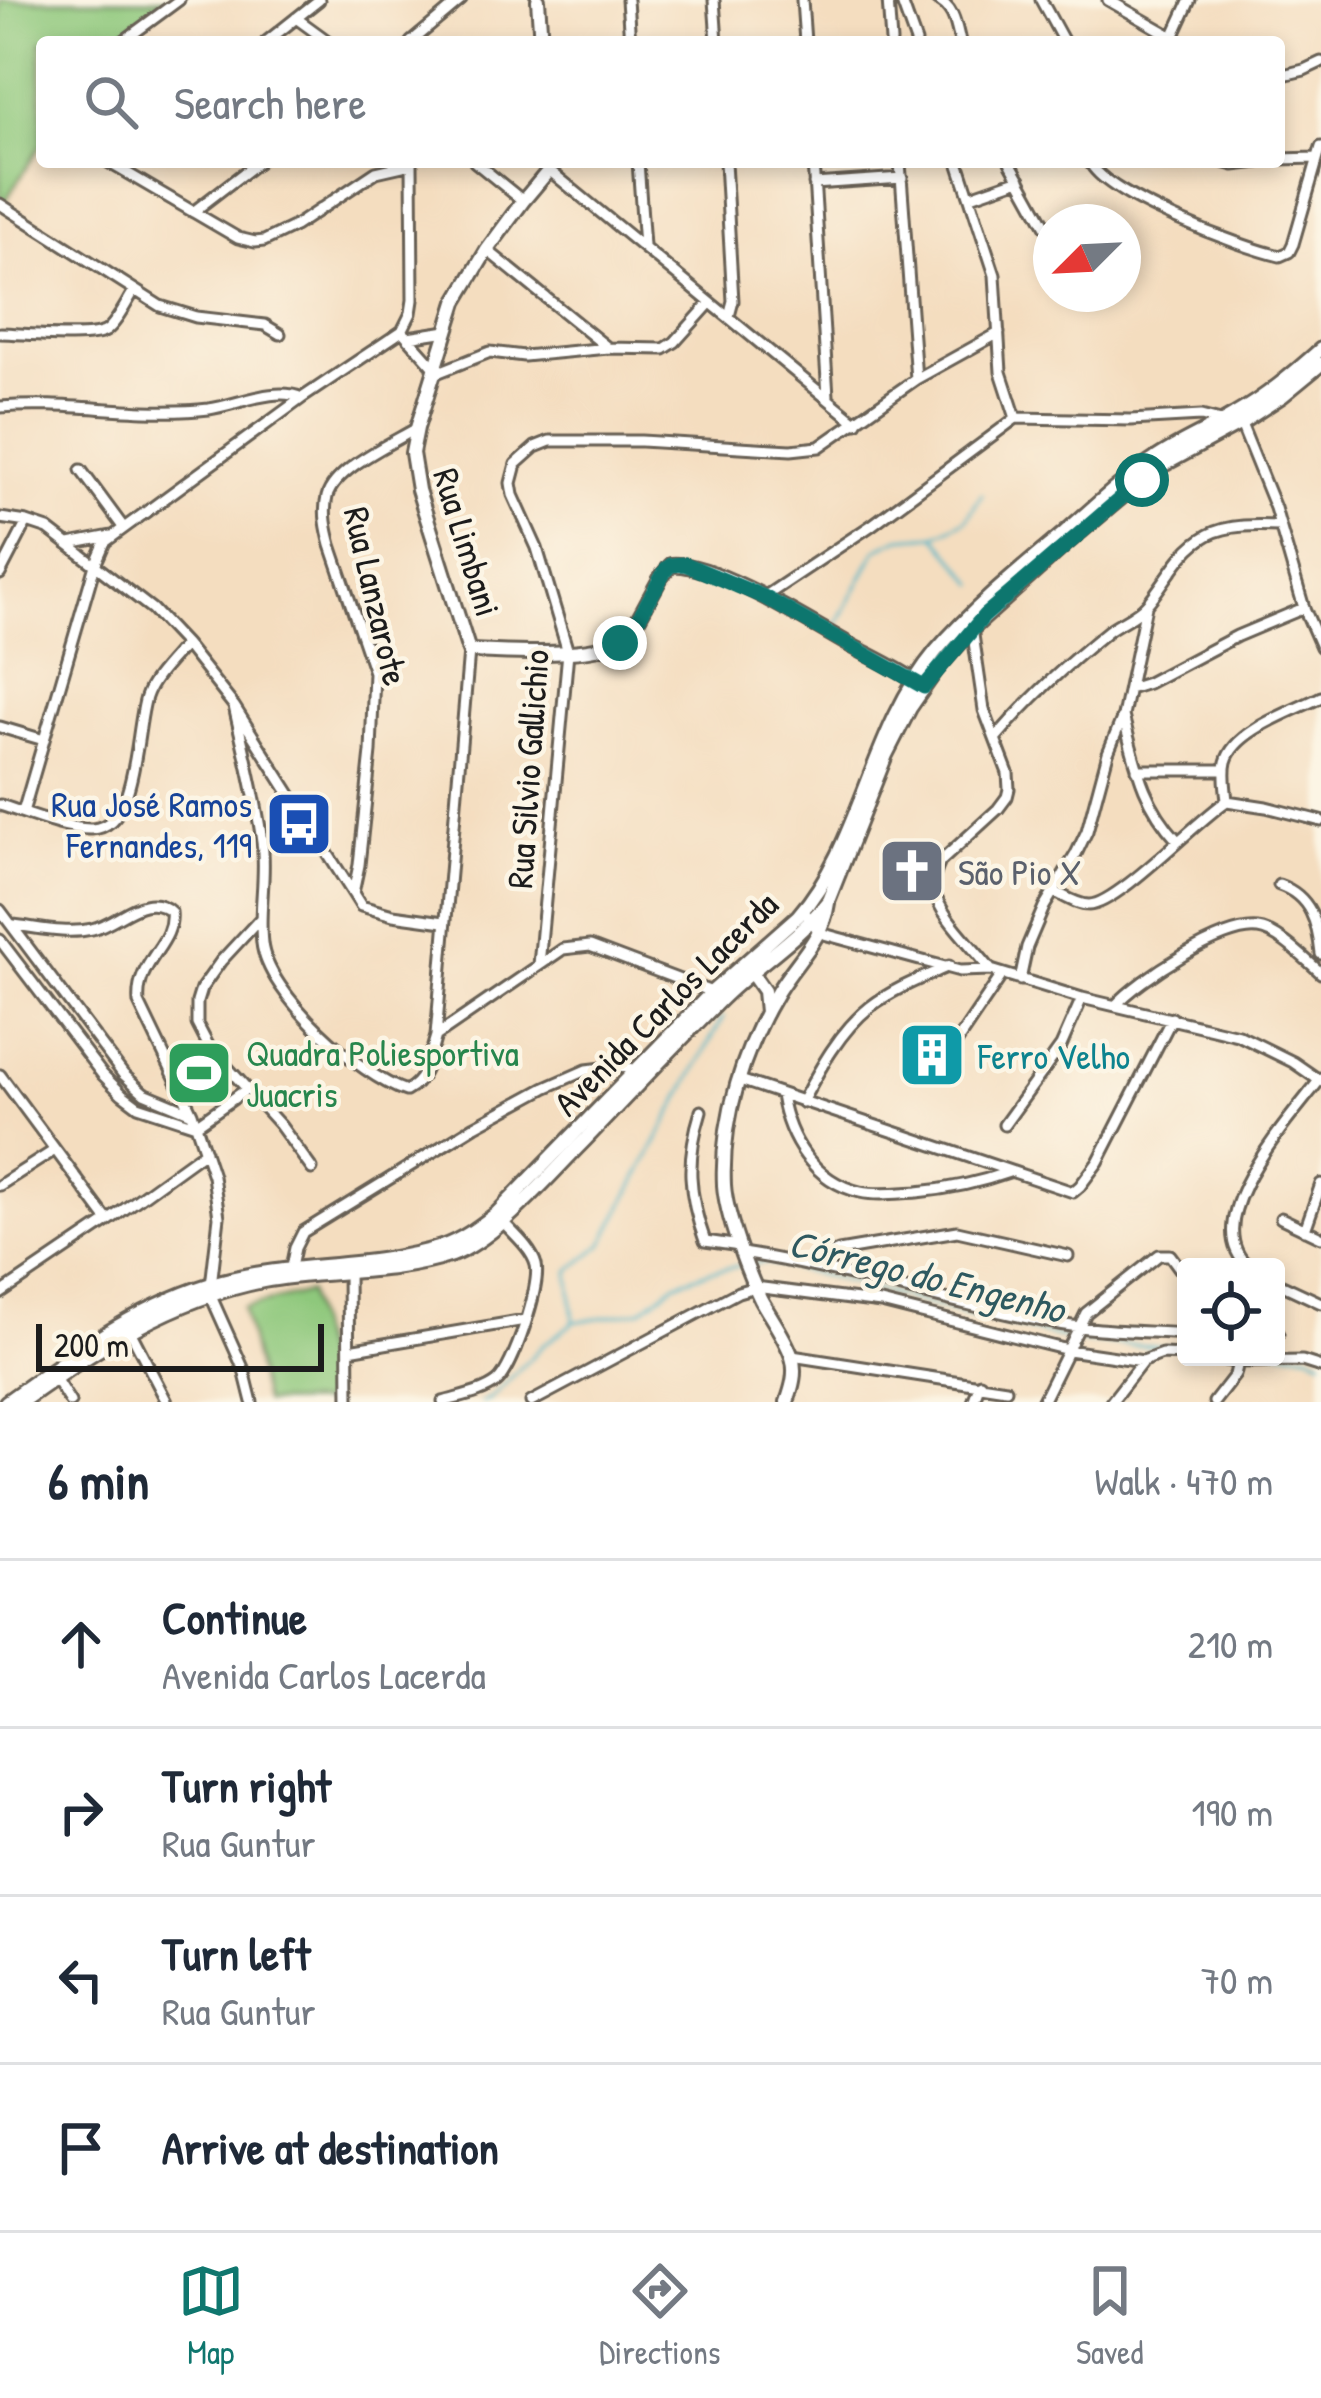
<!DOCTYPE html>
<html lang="en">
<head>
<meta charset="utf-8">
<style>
  body { margin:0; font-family:"Patrick Hand",sans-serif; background:#f2f2f3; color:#1f2937 }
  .controls { position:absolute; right:36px; bottom:36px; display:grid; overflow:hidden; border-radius:12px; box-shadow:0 6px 18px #0003 }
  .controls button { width:108px; height:108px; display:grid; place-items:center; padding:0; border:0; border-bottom:3px solid #e0e1e3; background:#fff; color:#1f2937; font:60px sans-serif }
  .compass { position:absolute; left:1033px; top:204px; width:108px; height:108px; border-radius:50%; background:#fff; box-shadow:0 6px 18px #0003; rotate:246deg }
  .scale { position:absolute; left:36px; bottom:30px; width:288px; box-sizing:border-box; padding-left:12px; border:6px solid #1c1c1c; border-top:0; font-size:33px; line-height:42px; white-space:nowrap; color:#1c1c1c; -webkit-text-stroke:9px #fcf5e5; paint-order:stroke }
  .stop { position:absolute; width:36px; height:36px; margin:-27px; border:9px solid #0f766e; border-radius:50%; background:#fff }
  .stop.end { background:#0f766e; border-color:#fff; box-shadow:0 3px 12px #0008 }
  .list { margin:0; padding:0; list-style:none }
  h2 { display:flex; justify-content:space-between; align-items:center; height:156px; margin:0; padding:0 48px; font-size:51px }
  h2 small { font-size:39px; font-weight:400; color:#747a83 }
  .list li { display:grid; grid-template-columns:78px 1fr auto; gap:36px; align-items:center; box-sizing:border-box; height:168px; padding:0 48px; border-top:3px solid #e0e1e3 }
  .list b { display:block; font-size:45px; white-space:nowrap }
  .list p { margin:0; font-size:39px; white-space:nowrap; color:#747a83 }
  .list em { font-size:39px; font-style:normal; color:#747a83 }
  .icon { flex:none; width:66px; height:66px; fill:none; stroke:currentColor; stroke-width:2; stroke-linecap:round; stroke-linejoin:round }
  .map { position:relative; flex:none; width:1321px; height:1402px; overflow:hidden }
  .search { position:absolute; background:#fff; box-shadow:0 6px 18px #0003; left:36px; right:36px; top:36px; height:132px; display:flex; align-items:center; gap:30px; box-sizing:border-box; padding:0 42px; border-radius:12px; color:#747a83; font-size:45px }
  .sheet { height:828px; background:#fff }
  nav { display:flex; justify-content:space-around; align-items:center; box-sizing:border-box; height:168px; border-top:3px solid #e0e1e3; background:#fff; font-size:33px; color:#747a83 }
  nav a { display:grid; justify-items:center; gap:6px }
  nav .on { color:#0f766e }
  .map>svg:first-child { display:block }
  .green { fill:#8ec87c; stroke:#55724c; stroke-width:3 }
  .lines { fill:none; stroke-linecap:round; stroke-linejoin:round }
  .stream { stroke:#4ab5c7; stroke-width:3 }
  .minor-casing { stroke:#686055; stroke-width:15 }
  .major-casing { stroke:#686055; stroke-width:18 }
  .minor { stroke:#fff; stroke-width:9 }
  .major { stroke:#fff; stroke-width:12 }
  .route { stroke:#0f766e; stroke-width:15 }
  .labels { text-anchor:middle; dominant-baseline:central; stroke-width:9; stroke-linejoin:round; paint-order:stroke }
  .street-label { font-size:36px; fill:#1c1c1c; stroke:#fcf5e5 }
  .transit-label { font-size:36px; fill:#164399; stroke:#fcf5e5; text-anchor:end }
  .worship-label { font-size:36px; fill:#5b616d; stroke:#fcf5e5; text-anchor:start }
  .leisure-label { font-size:36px; fill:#27864d; stroke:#fcf5e5; text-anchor:start }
  .culture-label { font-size:36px; fill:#0d838f; stroke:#fcf5e5; text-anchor:start }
  .water-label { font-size:39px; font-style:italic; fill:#2e5960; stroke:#fcf5e5 }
</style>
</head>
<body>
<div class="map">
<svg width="1321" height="1402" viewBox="0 0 1321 1402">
  <rect width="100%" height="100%" fill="#fcf5e5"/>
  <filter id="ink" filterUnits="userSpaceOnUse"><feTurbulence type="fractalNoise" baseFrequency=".00833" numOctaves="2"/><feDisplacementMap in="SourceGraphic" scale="24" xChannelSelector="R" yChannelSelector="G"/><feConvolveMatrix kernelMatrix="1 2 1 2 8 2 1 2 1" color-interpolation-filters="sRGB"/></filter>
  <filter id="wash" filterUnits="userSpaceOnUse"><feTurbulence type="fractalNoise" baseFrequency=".004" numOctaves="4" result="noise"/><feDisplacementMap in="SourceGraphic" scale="48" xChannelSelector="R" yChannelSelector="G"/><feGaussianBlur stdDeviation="2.7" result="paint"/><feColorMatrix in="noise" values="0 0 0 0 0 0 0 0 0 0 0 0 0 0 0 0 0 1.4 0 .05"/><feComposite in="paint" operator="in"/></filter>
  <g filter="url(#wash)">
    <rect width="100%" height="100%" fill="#f4ddbf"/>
    <path class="green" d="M0,0H165L111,42H42V143L4,203L0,200Z
      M308,1292L333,1402H264L243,1308Z"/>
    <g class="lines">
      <path class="stream" d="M936,535L966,520L982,494
        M836,626L877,549L900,538L935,535L976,584
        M748,1265L765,1262L838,1279L964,1315L1080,1342L1186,1348
        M574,1322L569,1271L602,1245L723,1017
        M1276,1350L1309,1353L1321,1359
        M481,1402L491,1398L542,1346L574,1322L640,1311L676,1283L711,1271L739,1266"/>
    </g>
  </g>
  <g filter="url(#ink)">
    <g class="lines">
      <defs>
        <path id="minor" d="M627,0L630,42
          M714,0L717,42
          M802,0L805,42
          M888,0L891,42
          M901,0L916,42
          M937,0C954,7 956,25 960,42
          M1041,0L1064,42
          M1108,0L1182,42
          M296,18L329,42
          M1173,37L1190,0
          M122,42L179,0
          M266,42L319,0
          M411,42L461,0
          M1279,76L1304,70L1321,62
          M1279,159L1317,158
          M108,162L238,238L255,242L264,241L295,226L376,172L411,164
          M475,162L523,201
          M638,162L644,246
          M725,162L733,301L729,316
          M813,162L828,396
          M900,162L916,379
          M958,162L995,275L1001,372L1016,418
          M1010,162L1051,236
          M1090,162C1106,197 1241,247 1280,256L1289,252L1293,244L1321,147
          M1223,162L1234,165L1259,162
          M549,170L857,423
          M814,184L902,178
          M971,196L1020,179
          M0,204L160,306L196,317L265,325L280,334
          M193,212L258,162
          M487,250L608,348
          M402,331L411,313L413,300L412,162
          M402,331L436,369
          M0,333C21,333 90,341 106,331C117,323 126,303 134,291
          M408,337L447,331
          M434,374L490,352L524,356L608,348L664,349L675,342L710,303
          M0,407C70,401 139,417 209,409C237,405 275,386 302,398
          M1239,419L1275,508L1304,608L1321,647
          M81,470L123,527
          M0,518L27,522L48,529L152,609L185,644L234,706L361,906L393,915L444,922
          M69,544L111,536
          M0,574L27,522
          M764,597L872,525L1016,418L1131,420L1201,416L1228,423
          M972,628L984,710L1008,773L1009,789L1007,797L998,809L940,862C936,871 932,880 934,890C939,916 975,948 991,970
          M1129,689L1148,683L1237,636L1304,608
          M234,706C244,751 256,796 262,842C267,875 258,909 262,943C267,994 360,1076 406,1091C427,1080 429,1058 436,1036L469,651
          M1123,716C1136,765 1142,802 1177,840
          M0,727L44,740
          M995,739C1028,699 1068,663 1109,630C1121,621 1137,616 1147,604C1167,581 1179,551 1208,535C1229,524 1257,525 1280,526
          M1137,770H1225
          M1227,801C1226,788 1223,774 1226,762C1234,730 1294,711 1321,697
          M0,805C25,813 66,830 92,829C138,827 135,731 146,697C152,678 173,659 185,644
          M23,812L95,565L105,542L302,398L402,331
          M1279,885C1311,896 1318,924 1321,954
          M1053,891C1064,896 1077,905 1089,905C1117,905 1197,820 1227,801L1266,807L1321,821
          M353,893L359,865L371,752L374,672L331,545C327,530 323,513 327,497C334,469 392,443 417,428
          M0,910L123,1074L144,1093L192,1113
          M803,910L820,933L960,971L991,970L1082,998L1238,1035L1293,1062L1319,1080
          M260,919L221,961L201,989L197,1002V1024L209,1047L280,1125L312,1169
          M14,925C39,928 67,935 92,929C119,923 145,889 171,912C175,945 135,961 139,1003L192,1113L213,1176L219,1217L210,1294L244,1370L252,1402
          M0,940L102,1074L122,1094L138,1106L196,1125L247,1089
          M539,965L568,652L537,548L513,495L511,483L516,464L535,447L550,441H641L791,450L819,447L916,379L999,333
          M1020,980L1027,947L1044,907L1076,854L1087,831L1108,753L1123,716L1146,606
          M1116,1005C1138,980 1224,924 1258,929C1278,931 1306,960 1321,973
          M436,1036L563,949L590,946L717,994
          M937,1071L1002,975
          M0,1075L108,1221
          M740,1080L1073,1192L1080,1186L1098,1162L1172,1018
          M781,1095C788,1138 813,1181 860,1192C878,1196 898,1193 917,1192C950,1189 978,1183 1009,1172
          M802,1102C820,1068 840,1031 870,1007C893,989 922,978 949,966
          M701,1111C686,1159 688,1194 705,1241L740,1246
          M1004,1125L1061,1046L1082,998
          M0,1185L55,1150
          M1281,1218L1321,1237
          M1305,1230L1321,1184
          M742,1253C846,1269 945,1303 1048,1322C1093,1331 1140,1331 1186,1334
          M811,1263L839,1251L957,1231L1068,1256
          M1249,1267C1194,1221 1292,1117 1321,1078
          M348,1268L349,1402
          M290,1272L295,1248L303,1232L475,1126L545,1088L586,1070L620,1066L637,1070
          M1276,1282L1321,1303
          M0,1294L108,1221L205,1151
          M128,1327L167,1402
          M1276,1333L1278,1334
          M349,1350L525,1320
          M792,1356L1006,1389
          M1202,1357L1238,1362L1302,1361L1321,1367
          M53,1375L70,1402
          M443,1402C459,1397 483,1393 497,1382C513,1369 541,1286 536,1265C532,1249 513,1233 501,1220
          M531,1402L738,1292L755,1287L881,1303L1068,1350L1143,1361L1162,1354L1186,1355
          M973,1402L980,1383
          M1042,1402L1086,1313L1159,1255H1170L1186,1277
          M1111,1402L1143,1361
          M1214,1402L1235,1375L1238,1362"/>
        <path id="major" d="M538,0L541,42
          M548,162L549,170L523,201L487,250L456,302L417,428L412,453L418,490L469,651C509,652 599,660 629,636L661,577L671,565C710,560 811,623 848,644C872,657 899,669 921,685
          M750,971L764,991L766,1012
          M6,1402C72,1355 142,1302 222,1281C294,1262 370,1269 441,1247C462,1240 479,1227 496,1214L713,991L798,916C862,843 870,730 936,651C974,607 1019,571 1063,534C1093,508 1122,480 1155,459C1180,442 1208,431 1234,415C1266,397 1294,373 1321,349
          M21,1402C95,1349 171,1299 263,1281C325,1269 390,1276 452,1255C495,1240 549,1176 582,1143C628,1095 674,1046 721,999C755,965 799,939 828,901L886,755L910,708L937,669L972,629L1067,543L1154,470L1241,423L1282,396L1321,364
          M787,1402C792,1388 797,1372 792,1357C785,1337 771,1318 761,1300C747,1272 726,1215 724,1185C721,1119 744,1047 778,991C796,961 823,939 828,903"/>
      </defs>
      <use href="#minor" class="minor-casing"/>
      <use href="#major" class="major-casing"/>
      <use href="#minor" class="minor"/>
      <use href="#major" class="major"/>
    </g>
  </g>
  <g class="lines" filter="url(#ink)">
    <path class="route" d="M620,643L629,636L665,571L671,565L685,564L764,597L924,687L984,616L1142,480"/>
  </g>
  <defs>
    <symbol id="bus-square" viewBox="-11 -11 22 22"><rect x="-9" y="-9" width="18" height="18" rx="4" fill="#1a4fb4" stroke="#fcf5e5"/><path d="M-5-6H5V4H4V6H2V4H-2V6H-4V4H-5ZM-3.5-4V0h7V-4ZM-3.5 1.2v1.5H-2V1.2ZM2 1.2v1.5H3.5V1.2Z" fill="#fff"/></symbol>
    <symbol id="church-square" viewBox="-11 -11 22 22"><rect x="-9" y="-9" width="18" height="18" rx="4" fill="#6b7280" stroke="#fcf5e5"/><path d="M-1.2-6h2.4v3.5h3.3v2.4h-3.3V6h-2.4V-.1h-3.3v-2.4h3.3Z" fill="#fff"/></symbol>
    <symbol id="building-square" viewBox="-11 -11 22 22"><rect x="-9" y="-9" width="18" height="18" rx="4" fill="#0f9aa8" stroke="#fcf5e5"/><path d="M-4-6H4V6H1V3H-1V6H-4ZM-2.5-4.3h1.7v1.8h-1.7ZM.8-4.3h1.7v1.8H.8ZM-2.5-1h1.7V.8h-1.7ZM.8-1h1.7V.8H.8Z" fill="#fff"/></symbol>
    <symbol id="stadium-square" viewBox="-11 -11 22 22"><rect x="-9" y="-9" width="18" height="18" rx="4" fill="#2e9e5b" stroke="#fcf5e5"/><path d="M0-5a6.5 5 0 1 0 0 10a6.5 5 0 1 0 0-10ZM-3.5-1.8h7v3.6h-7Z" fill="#fff"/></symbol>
  </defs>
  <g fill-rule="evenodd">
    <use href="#bus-square" x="261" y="786" width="76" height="76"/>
    <use href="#church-square" x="874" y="833" width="76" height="76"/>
    <use href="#building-square" x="894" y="1017" width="76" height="76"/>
    <use href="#stadium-square" x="161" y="1035" width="76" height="76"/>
  </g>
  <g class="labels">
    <g class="street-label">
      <text transform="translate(468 542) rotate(73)">Rua Limbani</text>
      <text transform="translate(377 596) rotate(77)">Rua Lanzarote</text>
      <text transform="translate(527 769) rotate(-86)">Rua Silvio Gallichio</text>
      <text transform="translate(665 1003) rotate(-45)">Avenida Carlos Lacerda</text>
    </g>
    <g class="transit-label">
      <text x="252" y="803">Rua José Ramos<tspan x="252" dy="41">Fernandes, 119</tspan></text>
    </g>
    <g class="worship-label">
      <text x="958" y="871">São Pio X</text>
    </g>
    <g class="leisure-label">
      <text x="246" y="1052">Quadra Poliesportiva<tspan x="246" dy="41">Juacris</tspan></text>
    </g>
    <g class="culture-label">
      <text x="978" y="1055">Ferro Velho</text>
    </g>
    <g class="water-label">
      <text transform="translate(927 1275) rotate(14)">Córrego do Engenho</text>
    </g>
  </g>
</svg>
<div class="controls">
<button><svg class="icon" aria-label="locate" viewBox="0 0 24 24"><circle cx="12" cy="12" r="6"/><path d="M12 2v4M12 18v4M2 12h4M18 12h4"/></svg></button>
</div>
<svg class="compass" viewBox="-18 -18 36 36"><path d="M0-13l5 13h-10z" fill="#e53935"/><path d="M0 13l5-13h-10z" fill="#747a83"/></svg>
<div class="scale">200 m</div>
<div class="stop" style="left:1142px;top:480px"></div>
<div class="stop end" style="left:620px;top:643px"></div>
<div class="search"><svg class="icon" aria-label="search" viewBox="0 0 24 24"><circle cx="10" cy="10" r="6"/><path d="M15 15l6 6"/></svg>Search here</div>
</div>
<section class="sheet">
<h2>6 min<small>Walk · 470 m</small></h2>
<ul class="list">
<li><svg class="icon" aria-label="ahead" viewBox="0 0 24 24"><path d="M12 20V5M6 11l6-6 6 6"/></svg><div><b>Continue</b><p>Avenida Carlos Lacerda</p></div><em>210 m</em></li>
<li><svg class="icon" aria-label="right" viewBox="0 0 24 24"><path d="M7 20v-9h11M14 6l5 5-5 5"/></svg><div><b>Turn right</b><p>Rua Guntur</p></div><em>190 m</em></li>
<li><svg class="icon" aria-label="left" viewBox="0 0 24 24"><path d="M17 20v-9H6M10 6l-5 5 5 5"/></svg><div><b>Turn left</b><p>Rua Guntur</p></div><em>70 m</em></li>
<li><svg class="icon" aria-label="arrive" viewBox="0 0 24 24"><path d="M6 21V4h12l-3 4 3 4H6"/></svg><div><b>Arrive at destination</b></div></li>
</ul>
</section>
<nav>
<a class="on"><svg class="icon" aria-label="map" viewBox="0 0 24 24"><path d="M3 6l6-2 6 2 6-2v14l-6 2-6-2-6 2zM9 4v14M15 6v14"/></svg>Map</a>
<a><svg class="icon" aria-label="directions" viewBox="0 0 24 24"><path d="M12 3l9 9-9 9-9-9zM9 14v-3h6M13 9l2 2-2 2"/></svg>Directions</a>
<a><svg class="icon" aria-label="saved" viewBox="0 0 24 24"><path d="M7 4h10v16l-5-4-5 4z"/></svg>Saved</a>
</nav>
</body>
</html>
